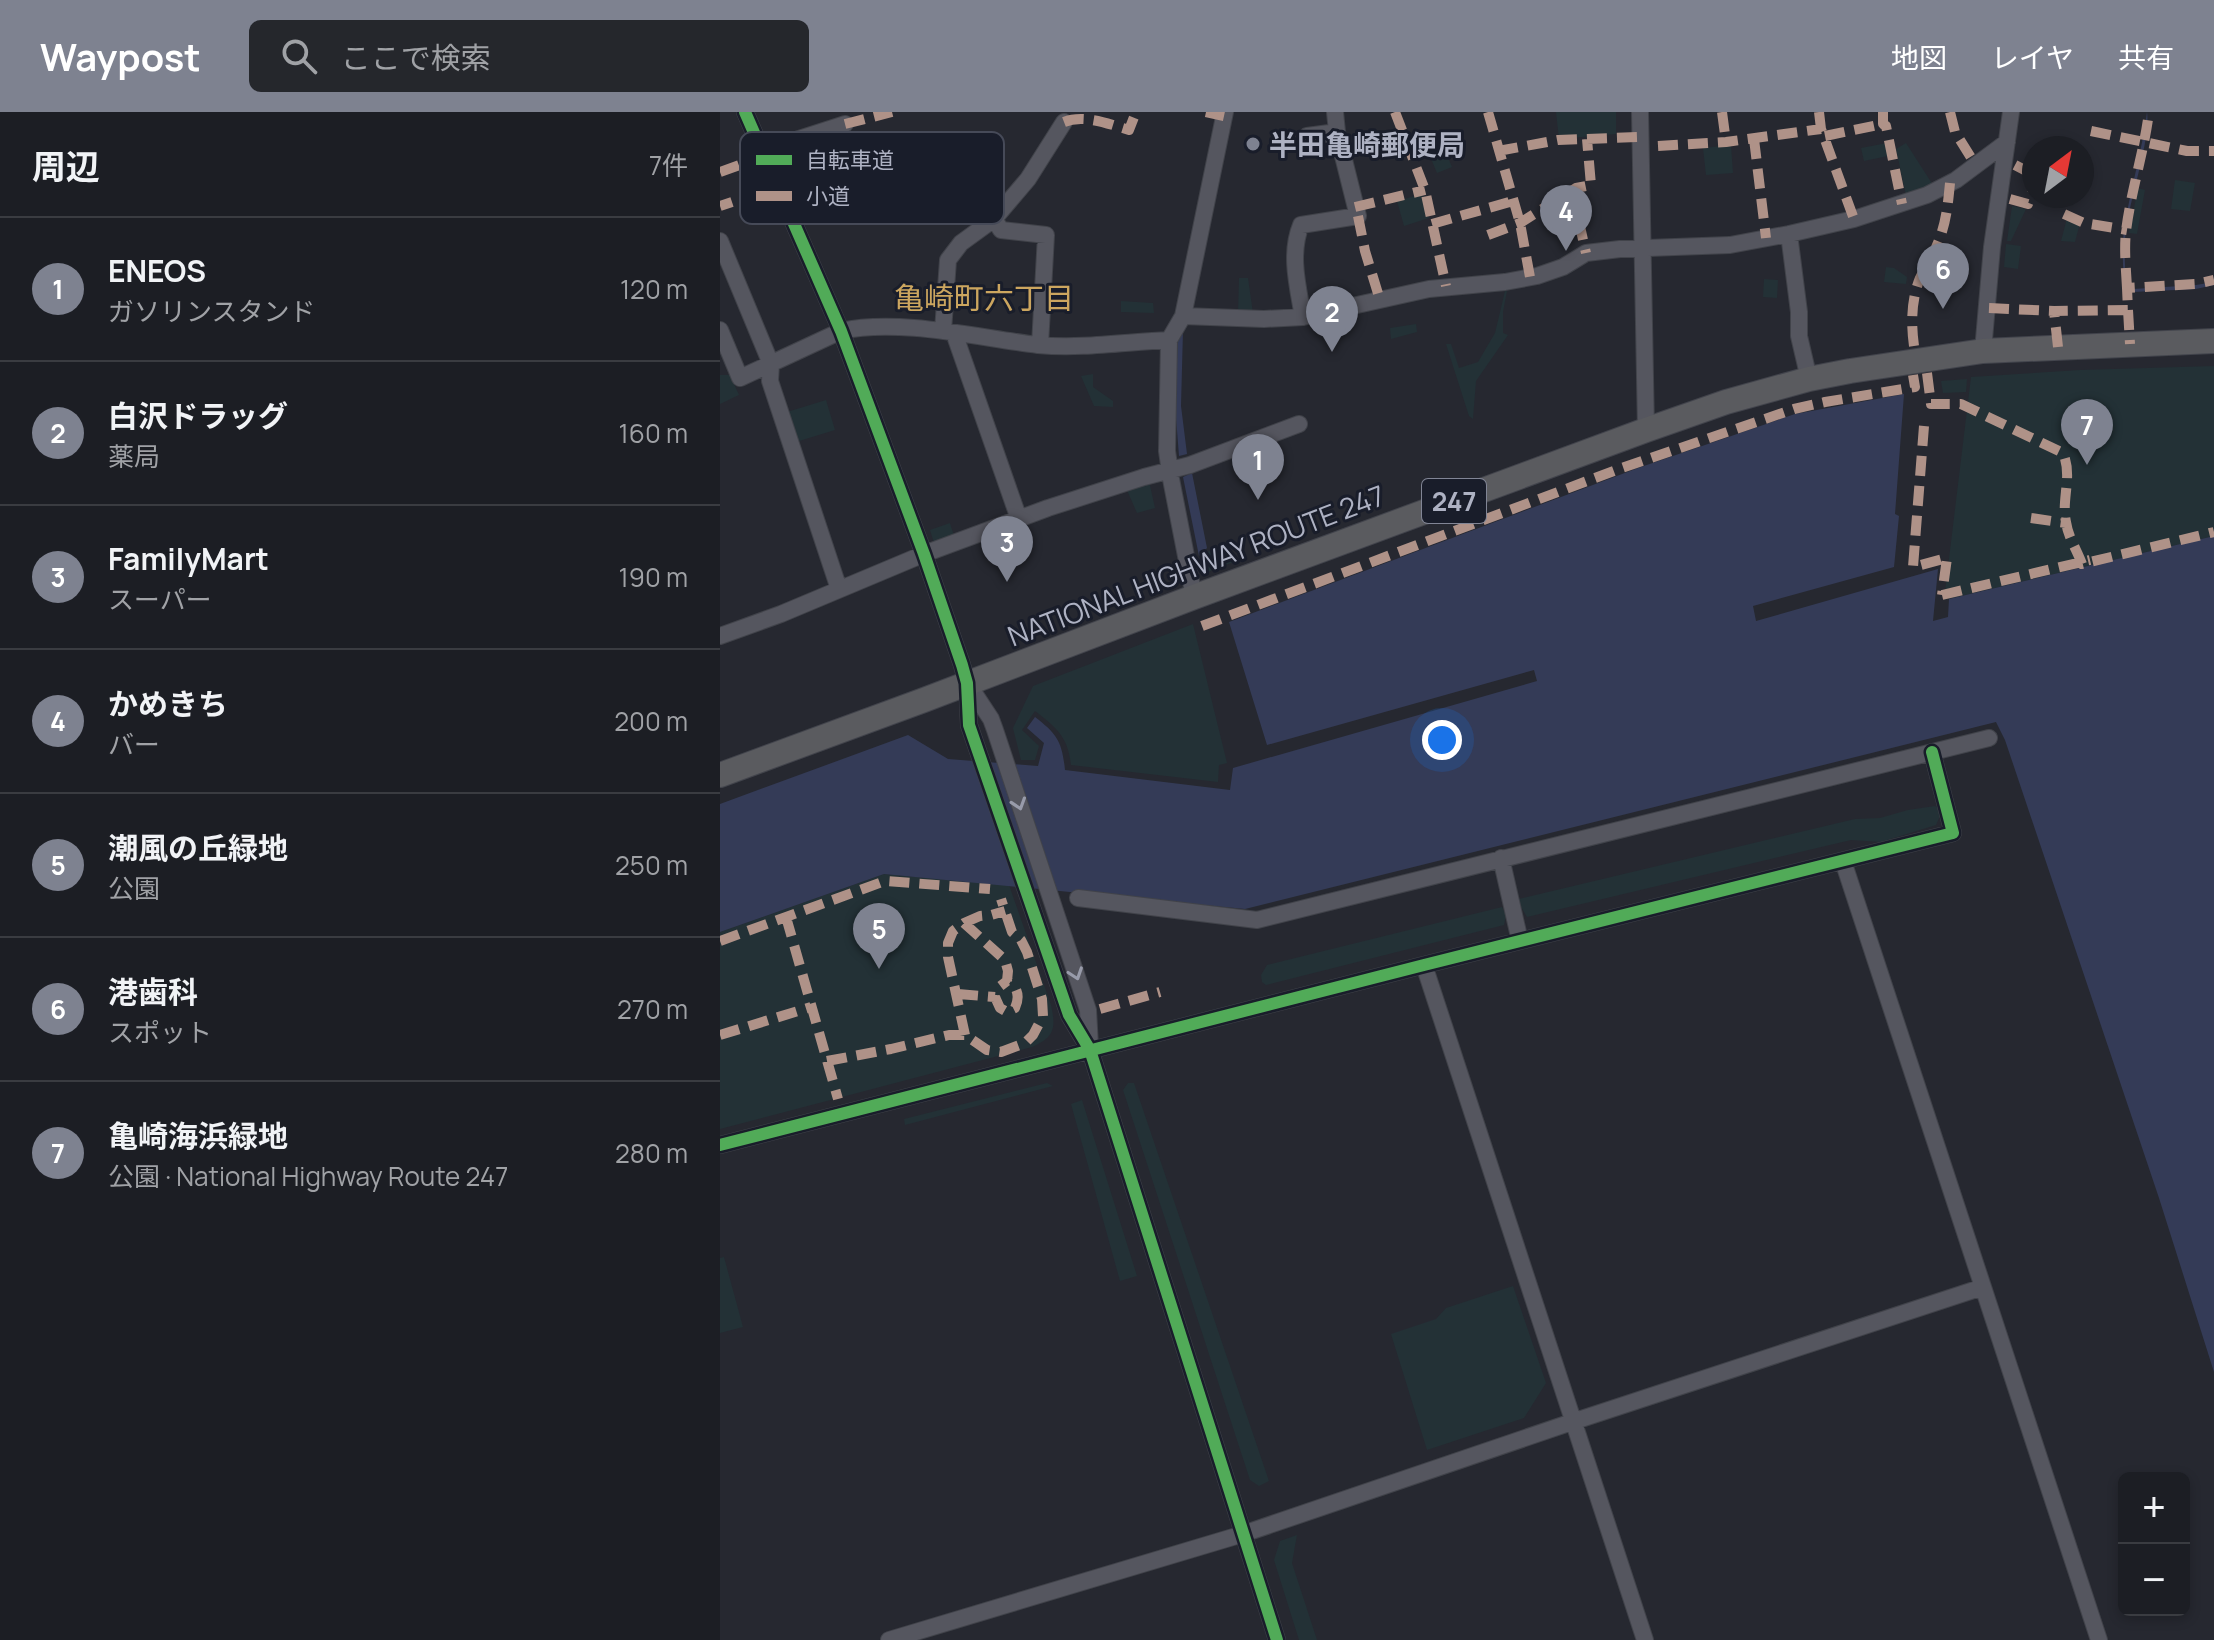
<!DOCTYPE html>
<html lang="ja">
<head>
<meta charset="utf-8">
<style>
  body { margin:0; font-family:Manrope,"Noto Sans JP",sans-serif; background:#25272c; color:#f1f3f6 }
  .controls { position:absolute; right:24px; bottom:24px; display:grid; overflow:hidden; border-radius:12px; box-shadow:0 4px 12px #0003 }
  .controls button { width:72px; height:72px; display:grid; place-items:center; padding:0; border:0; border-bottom:2px solid #3a3c41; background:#1c1e24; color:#f1f3f6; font:40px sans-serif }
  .compass { position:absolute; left:1302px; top:24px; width:72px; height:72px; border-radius:50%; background:#1c1e24; box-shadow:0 4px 12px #0003; rotate:32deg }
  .you { position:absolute; left:722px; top:628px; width:28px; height:28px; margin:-20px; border:6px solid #fff; border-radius:50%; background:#1a73e8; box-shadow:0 0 0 12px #1a73e833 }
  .badge { display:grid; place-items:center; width:52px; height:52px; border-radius:50%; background:#7e8290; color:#fff; font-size:26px; font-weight:700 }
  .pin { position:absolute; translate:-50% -66px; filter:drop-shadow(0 2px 4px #0008) }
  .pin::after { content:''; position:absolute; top:42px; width:28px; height:24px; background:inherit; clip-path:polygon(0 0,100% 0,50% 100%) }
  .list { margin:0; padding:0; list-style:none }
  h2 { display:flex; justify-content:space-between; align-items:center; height:104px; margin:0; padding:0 32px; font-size:34px }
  h2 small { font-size:26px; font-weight:400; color:#a0a2a6 }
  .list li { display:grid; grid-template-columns:52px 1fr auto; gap:24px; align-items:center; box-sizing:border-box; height:144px; padding:0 32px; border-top:2px solid #3a3c41 }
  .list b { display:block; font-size:30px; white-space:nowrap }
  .list p { margin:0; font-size:26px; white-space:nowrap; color:#a0a2a6 }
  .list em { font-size:26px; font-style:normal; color:#a0a2a6 }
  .icon { flex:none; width:44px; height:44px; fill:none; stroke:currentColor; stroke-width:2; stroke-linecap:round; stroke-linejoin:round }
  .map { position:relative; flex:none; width:1494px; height:1528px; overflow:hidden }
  header { display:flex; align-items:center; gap:48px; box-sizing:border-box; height:112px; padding:0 40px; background:#7e8290; color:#fff }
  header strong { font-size:38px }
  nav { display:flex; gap:44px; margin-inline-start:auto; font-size:28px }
  .search { width:560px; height:72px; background:#25272c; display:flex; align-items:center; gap:20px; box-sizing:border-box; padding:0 28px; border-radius:12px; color:#a0a2a6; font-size:30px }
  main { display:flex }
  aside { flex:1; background:#1c1e24 }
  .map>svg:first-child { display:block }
  .green { fill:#233136 }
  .water { fill:#343b57 }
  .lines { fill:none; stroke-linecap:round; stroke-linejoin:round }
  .minor-casing { stroke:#41434a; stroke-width:18 }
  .highway-casing { stroke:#42444c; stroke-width:26 }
  .minor { stroke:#55565f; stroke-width:16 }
  .highway { stroke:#5a5b5f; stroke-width:24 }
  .quiet { stroke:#af9288; stroke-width:10; stroke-dasharray:20 10; stroke-linecap:butt }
  .cycleway-casing { stroke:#191d2a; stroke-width:17 }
  .cycleway { stroke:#51ab58; stroke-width:12 }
  .oneway { stroke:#989baa }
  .poi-dot { fill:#7e8290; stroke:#191d2a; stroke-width:3 }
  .labels { text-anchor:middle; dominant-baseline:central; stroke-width:6; stroke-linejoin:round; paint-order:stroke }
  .shield { fill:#191d2a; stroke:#818595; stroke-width:2 }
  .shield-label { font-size:26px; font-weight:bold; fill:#aeb2c3 }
  .poi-label { font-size:28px; font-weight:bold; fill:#aeb2c3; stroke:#191d2a; text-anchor:start }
  .street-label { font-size:28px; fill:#aeb2c3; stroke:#191d2a }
  .neighbourhood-label { font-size:30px; fill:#cca65f; stroke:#191d2a }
  .key { fill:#191d2a; stroke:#464a58; stroke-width:2 }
  .key-label { font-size:22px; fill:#aeb2c3 }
</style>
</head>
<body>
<header>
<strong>Waypost</strong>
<div class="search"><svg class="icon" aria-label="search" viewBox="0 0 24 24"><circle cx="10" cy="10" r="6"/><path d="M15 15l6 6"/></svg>ここで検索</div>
<nav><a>地図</a><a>レイヤ</a><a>共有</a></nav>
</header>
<main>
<aside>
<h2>周辺<small>7件</small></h2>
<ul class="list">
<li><span class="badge">1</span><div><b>ENEOS</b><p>ガソリンスタンド</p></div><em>120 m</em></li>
<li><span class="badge">2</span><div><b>白沢ドラッグ</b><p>薬局</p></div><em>160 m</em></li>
<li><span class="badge">3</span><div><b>FamilyMart</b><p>スーパー</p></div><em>190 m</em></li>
<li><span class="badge">4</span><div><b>かめきち</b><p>バー</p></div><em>200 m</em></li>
<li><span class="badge">5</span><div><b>潮風の丘緑地</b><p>公園</p></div><em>250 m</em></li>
<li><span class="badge">6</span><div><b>港歯科</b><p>スポット</p></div><em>270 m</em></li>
<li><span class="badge">7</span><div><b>亀崎海浜緑地</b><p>公園 · National Highway Route 247</p></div><em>280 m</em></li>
</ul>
</aside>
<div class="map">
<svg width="1494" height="1528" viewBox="0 0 1494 1528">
  <rect width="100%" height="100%" fill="#262830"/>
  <path class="green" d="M836,0H896V22L839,27Z
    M1167,31L1168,44L1144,49L1141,36Z
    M1186,31L1213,73L1186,83L1176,37Z
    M1011,33L1013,61L986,63L983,36Z
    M724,36L732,55L717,61L709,42Z
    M1455,68L1475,71L1470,99L1451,97Z
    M1418,76L1425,78L1417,122L1409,121Z
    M702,82L709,106L684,114L677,89Z
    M1292,94L1306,97L1291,129H1287Z
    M1347,106L1360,111L1355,130L1341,129Z
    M1286,132L1301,134L1298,157L1284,155Z
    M1166,155L1174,156L1187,165L1186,172L1164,170Z
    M519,166H528L533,201L518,202Z
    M1044,167L1058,168L1057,186L1043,185Z
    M785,179H787L783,200V221L788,223L756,269L753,307L749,304L726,232H731L739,256L758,250L775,221Z
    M401,189L433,191L434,201L401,200Z
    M696,212L697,220L671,227L670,216Z
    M1494,254V424L1224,488L1251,265L1360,258Z
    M373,262V275L393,289V295L374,294L361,264Z
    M0,263H10L19,283L0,292Z
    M1247,267L1246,280L1223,281L1221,269Z
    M106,288L115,318L76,330L67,300Z
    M429,369L435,396L417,401L406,376Z
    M230,411L234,424L214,431L210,418Z
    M489,439L516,449L485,461L481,446Z
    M473,512L507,651L499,653L498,670L351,653C348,625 337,616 315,599L302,618L319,634L315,648H301L293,616L313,574Z
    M1215,694L1218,696L1220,704L1216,713L1161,730L1131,728L807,805L801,795L799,787L1135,707L1160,706L1188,698Z
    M164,762L289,773L331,893C336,916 335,925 312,935L0,1017V820Z
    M782,795L786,803L784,813L546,873L542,870L541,863L547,853Z
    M327,971L333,974L185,1013L184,1007Z
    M408,971H414L549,1369L539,1374L530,1368L403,978Z
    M362,988L417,1164L400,1169L351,992Z
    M4,1145L23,1215L0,1221V1146Z
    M793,1174L826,1271L804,1306L707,1338L671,1222L716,1207L726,1196Z
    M577,1423L572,1451L597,1528H579L554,1448L560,1429Z"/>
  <path class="water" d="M1427,0C1431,26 1410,86 1406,118C1403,141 1406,164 1407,188L1405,187C1404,164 1401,141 1404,118C1410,78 1422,40 1427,0Z
    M1494,170V173L1476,177L1413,180V177L1476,173Z
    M463,218L461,294L467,342L459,344L455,293L458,225Z
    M1184,282L1175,402L1179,404L1174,455L1033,494L1036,509L1218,457L1213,509L1228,505L1229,487L1494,424V1260L1439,1086L1285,628L1276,610L525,797L164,762L0,820V692L188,623L228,647L318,654L324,631L307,616L315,605C337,622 342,629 345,658L510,678L513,656L817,569L814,558L547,633L509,510L918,356L1075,302Z
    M472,361L487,436L479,444L463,365Z"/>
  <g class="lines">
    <defs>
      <path id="minor" d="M25,0L121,219L204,442L242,553L247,571L249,613L349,903L370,938L557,1528
        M920,0L926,318
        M587,24L617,20
        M42,39L125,12
        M274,107L281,118L326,123L320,233
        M1069,122L1079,200V224L1089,267
        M0,129L51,252L50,269L119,477
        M463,204L544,207L583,205L709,177L785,170L817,164L843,155L866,141L900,137L1010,133L1069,122L1134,107L1207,83L1236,68L1287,30
        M583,205C578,175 569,142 581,113L638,104L617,20L615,0
        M0,218L20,266L121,219C180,206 259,226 318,233C361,237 406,230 449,228
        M223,219L228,148L241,131L274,107L308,67L344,10
        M234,221L299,407
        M1263,239L1272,135L1291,0
        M474,485L451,367L447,339L449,228L463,204L505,0
        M0,524L61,502L204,442L328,396L424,365L470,353L579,312
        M248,572L271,607L275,618L368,898L370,934
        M781,746L800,829
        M1123,749L1379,1528
        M358,786L537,808L1269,626
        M704,853L925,1528
        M0,1033L704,853L1233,721L1212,640
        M169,1528L523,1422L852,1310L1263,1175"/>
      <path id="highway" d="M0,663L204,588L474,485L926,318L1006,290L1089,267L1130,259L1263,239L1494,229"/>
    </defs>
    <use href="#minor" class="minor-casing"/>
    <use href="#highway" class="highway-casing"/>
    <use href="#minor" class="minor"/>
    <use href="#highway" class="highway"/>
    <path class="quiet" d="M486,0L504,4
      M675,0L705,78L726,174
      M768,0L800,111L810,165
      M1002,0L1006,30
      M1099,0L1101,17L1134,107
      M1163,0V12L1166,14L1182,92
      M1230,0L1235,20L1255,52
      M344,10C364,2 389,12 409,18L416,0
      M125,12L172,0
      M1371,19L1467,39H1494
      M1105,24L1163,12
      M1034,27L1046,126
      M938,34L1006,30L1101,17
      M778,39L838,28L920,25
      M1295,53L1314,63
      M0,60L31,49
      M852,79L866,141
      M1290,87L1308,92L1314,77
      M0,94L12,90
      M635,95L705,78
      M1344,102L1364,111L1407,118
      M638,104L645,139L660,188
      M712,112L793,89
      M768,123L800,111L856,76L871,73L867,27
      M1407,176C1406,157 1404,138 1406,119C1411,79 1424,40 1429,0
      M1269,196L1334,199
      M1408,198L1410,232
      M1194,234C1191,212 1191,188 1200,166C1205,155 1213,144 1217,133C1226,113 1228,92 1230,71
      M1338,235L1334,199L1408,198L1407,176L1476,172L1494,168
      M1207,261L1211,292H1241L1343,341C1353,364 1341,387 1346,410C1348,425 1357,438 1362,452L1494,420
      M1204,314L1193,455L1227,446L1222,483
      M1311,406L1346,411
      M1222,483L1370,448
      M482,514L899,357L1074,297L1105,290L1195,275L1193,263
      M66,805L118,987
      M244,811L285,848L288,859L287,869C298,874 300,885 295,896L287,900L280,896L275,885L279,875L287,869
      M0,829L165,769L270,777
      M238,882L275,885
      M380,897L440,880
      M0,923L91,895
      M245,923L228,845V831L233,819L244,811L260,804L271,803L285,799
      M107,949L171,937L229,923H245L267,938L281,940L305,931L313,923L323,904L322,887L307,840L301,828L292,820L281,787"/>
    <defs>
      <path id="cycleway" d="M25,0L121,219L204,442L242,553L247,571L249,613L349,903L370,938L557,1528
        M0,1033L704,853L1233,721L1212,640"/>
    </defs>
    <use href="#cycleway" class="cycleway-casing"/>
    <use href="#cycleway" class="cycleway"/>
  </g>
  <defs><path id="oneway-chevron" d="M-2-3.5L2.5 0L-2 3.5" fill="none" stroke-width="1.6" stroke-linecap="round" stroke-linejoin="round" transform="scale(2)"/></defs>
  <g class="oneway">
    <use href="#oneway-chevron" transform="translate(299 692) rotate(72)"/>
    <use href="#oneway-chevron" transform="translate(356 862) rotate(71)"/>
  </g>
  <circle class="poi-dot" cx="533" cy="32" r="8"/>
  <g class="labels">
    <rect class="shield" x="702" y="367" width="64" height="44" rx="6"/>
    <g class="shield-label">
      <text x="734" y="389">247</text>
    </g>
    <g class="poi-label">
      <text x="549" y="32">半田亀崎郵便局</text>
    </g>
    <g class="street-label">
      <text transform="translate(476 453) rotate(-21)">NATIONAL HIGHWAY ROUTE 247</text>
    </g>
    <g class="neighbourhood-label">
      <text x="264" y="185">亀崎町六丁目</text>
    </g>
  </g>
  <rect x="20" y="20" width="264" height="92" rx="12" class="key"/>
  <rect x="36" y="43" width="36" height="10" fill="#51ab58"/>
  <rect x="36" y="79" width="36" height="10" fill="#af9288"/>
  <g class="key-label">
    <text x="86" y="56">自転車道</text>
    <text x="86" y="92">小道</text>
  </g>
</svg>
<div class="controls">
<button>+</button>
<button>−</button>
</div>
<svg class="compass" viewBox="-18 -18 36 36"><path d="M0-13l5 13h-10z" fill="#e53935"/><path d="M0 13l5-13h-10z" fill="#a0a2a6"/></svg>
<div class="you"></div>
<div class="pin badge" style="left:538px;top:388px">1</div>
<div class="pin badge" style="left:612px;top:240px">2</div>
<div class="pin badge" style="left:287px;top:470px">3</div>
<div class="pin badge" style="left:846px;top:139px">4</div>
<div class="pin badge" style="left:159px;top:857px">5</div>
<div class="pin badge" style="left:1223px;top:197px">6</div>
<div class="pin badge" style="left:1367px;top:353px">7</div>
</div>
</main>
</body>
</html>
